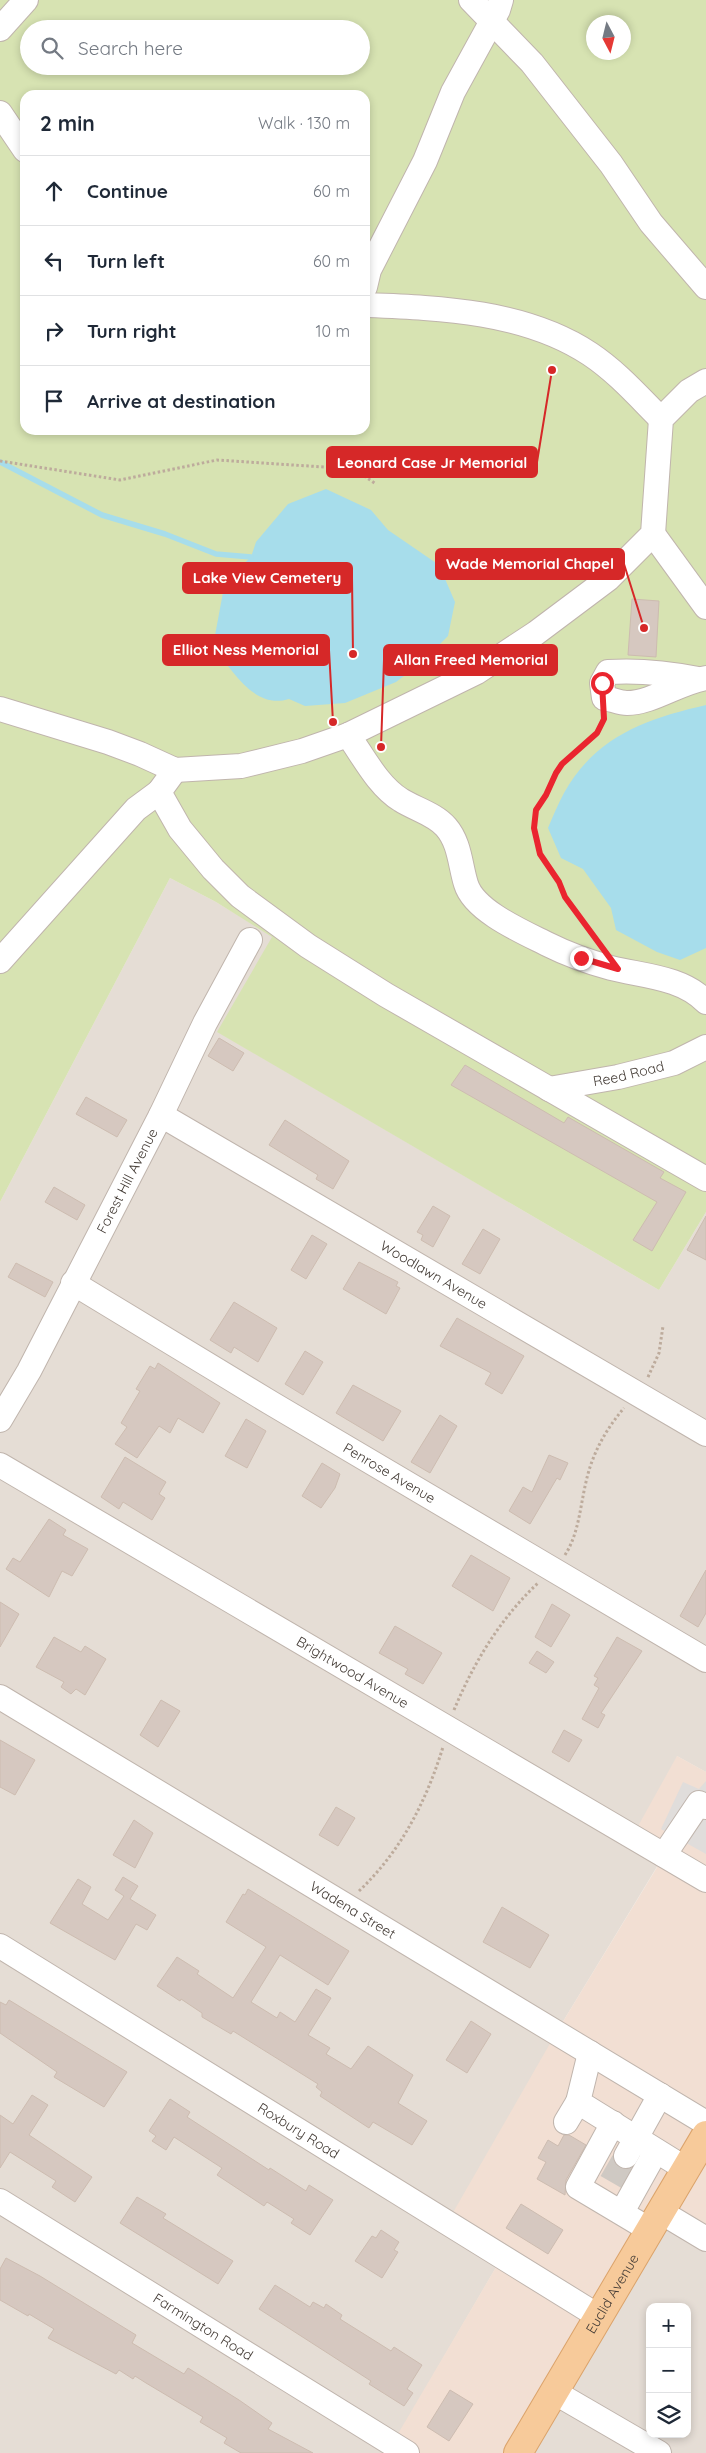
<!DOCTYPE html>
<html lang="en">
<head>
<meta charset="utf-8">
<style>
  body { margin:0; font-family:Quicksand,sans-serif; background:#f2f2f3; color:#1f2937 }
  .controls { position:absolute; right:15px; bottom:15px; display:grid; overflow:hidden; border-radius:10px; box-shadow:0 2px 8px #0003 }
  .controls button { width:45px; height:45px; display:grid; place-items:center; padding:0; border:0; border-bottom:1px solid #e0e1e3; background:#fff; color:#1f2937; font:25px sans-serif }
  .compass { position:absolute; left:586px; top:15px; width:45px; height:45px; border-radius:50%; background:#fff; box-shadow:0 2px 8px #0003; rotate:173deg }
  .stop { position:absolute; width:15px; height:15px; margin:-11px; border:4px solid #ea252f; border-radius:50%; background:#fff }
  .stop.end { background:#ea252f; border-color:#fff; box-shadow:0 1px 5px #0008 }
  .list { margin:0; padding:0; list-style:none }
  h2 { display:flex; justify-content:space-between; align-items:center; height:65px; margin:0; padding:0 20px; font-size:21px }
  h2 small { font-size:16px; font-weight:400; color:#747a83 }
  .list li { display:grid; grid-template-columns:32px 1fr auto; gap:15px; align-items:center; box-sizing:border-box; height:70px; padding:0 20px; border-top:1px solid #e0e1e3 }
  .list b { display:block; font-size:19px; white-space:nowrap }
  .list em { font-size:16px; font-style:normal; color:#747a83 }
  .icon { flex:none; width:28px; height:28px; fill:none; stroke:currentColor; stroke-width:2; stroke-linecap:round; stroke-linejoin:round }
  .map { position:relative; flex:none; width:706px; height:2453px; overflow:hidden }
  .search { position:absolute; background:#fff; box-shadow:0 2px 8px #0003; left:20px; top:20px; width:350px; height:55px; display:flex; align-items:center; gap:12px; box-sizing:border-box; padding:0 18px; border-radius:28px; color:#747a83; font-size:19px }
  .panel { position:absolute; background:#fff; box-shadow:0 2px 8px #0003; left:20px; top:90px; width:350px; height:345px; border-radius:15px }
  .map>svg:first-child { display:block }
  .residential { fill:#e5ddd5; fill-rule:evenodd }
  .commercial { fill:#f2dfd3 }
  .green { fill:#d7e3b2; fill-rule:evenodd }
  .parking { fill:#e0dddb }
  .water { fill:#a7ddeb }
  .lines { fill:none; stroke-linecap:round; stroke-linejoin:round }
  .stream { stroke:#a7ddeb; stroke-width:5.5 }
  .building { fill:#d6c8c0; stroke:#cdbcb0 }
  .minor-tunnel { stroke:#cfc9c3; stroke-width:24; stroke-dasharray:24 12; stroke-linecap:butt }
  .minor-casing { stroke:#c0b5ad; stroke-width:26 }
  .major-casing { stroke:#dba36b; stroke-width:30 }
  .path { stroke:#bdab9c; stroke-width:3; stroke-dasharray:2.5 2.5; stroke-linecap:butt }
  .minor { stroke:#fff; stroke-width:24 }
  .major { stroke:#f7ca9a; stroke-width:28 }
  .route { stroke:#ea252f; stroke-width:6 }
  .labels { text-anchor:middle; dominant-baseline:central; stroke-width:5; stroke-linejoin:round; paint-order:stroke }
  .street-label { font-size:14px; fill:#443c36; stroke:#fff }
  .leader { fill:none; stroke:#d62828; stroke-width:2 }
  .callout-dot { fill:#d62828; stroke:#fff; stroke-width:2 }
  .callout { fill:#d62828; stroke:#d62828; stroke-width:2 }
  .callout-label { font-size:15px; text-anchor:middle; font-weight:bold; fill:#fff }
</style>
</head>
<body>
<div class="map">
<svg width="706" height="2453" viewBox="0 0 706 2453">
  <rect width="100%" height="100%" fill="#f2ece6"/>
  <path class="residential" d="M170,878L216,902L273,937L218,1032L659,1290L706,1212V1772L677,1756L664,1855L556,2033L502,2257L393,2444L407,2453H0V1202Z
    M661,2212L706,2239V2453H518ZM650,2307H687V2434H650Z"/>
  <path class="commercial" d="M677,1756L706,1772V2239L661,2212L518,2453H407L392,2444L502,2257L447,2223L556,2033L664,1856L632,1837Z"/>
  <path class="green" d="M0,0H706V1212L659,1290L217,1032L272,937L216,902L170,878L0,1202ZM594,22H624V52H594ZM29,29H361V66H29ZM25,95H365V430H25Z"/>
  <path class="parking" d="M706,1781V1854L661,1829L683,1782L699,1789Z"/>
  <path class="water" d="M326,489L371,510L388,530L439,565L455,602L448,636L420,664L396,682L345,703L305,706L289,699C254,710 232,670 213,646L224,587L235,572L251,557L256,542L288,504Z
    M706,705V948L680,960L657,952L616,930L611,908L583,869L561,858L548,828C553,816 558,804 564,793C596,736 646,719 706,705Z"/>
  <g class="lines">
    <path class="stream" d="M0,462L102,515L165,534L216,554L251,557"/>
  </g>
  <path class="building" d="M632,599L659,601L656,657L628,655Z
    M219,1038L244,1053L233,1071L208,1056Z
    M465,1065L564,1123L568,1117L664,1172L660,1178L686,1192L652,1251L633,1240L657,1202L451,1085Z
    M86,1097L127,1120L117,1137L76,1114Z
    M285,1120L349,1161L333,1189L316,1179L318,1175L269,1145Z
    M54,1187L85,1205L77,1220L45,1202Z
    M433,1206L450,1216L433,1247L421,1240L423,1235L417,1232Z
    M706,1216V1260L687,1250Z
    M483,1229L500,1239L480,1274L462,1264Z
    M312,1235L327,1244L306,1279L291,1270Z
    M359,1262L398,1282L396,1286L400,1288L386,1314L343,1289Z
    M16,1263L53,1282L45,1297L8,1277Z
    M234,1302L277,1328L258,1362L234,1347L231,1353L210,1340Z
    M457,1318L524,1356L502,1394L485,1384L491,1373L440,1346Z
    M305,1351L323,1362L303,1395L285,1384Z
    M158,1363L220,1403L203,1433L178,1418L170,1433L159,1426L137,1458L115,1444L127,1427L121,1423L140,1391L136,1389L150,1366L155,1369Z
    M353,1385L401,1411L383,1441L336,1413Z
    M440,1415L457,1426L430,1473L411,1462Z
    M246,1419L266,1431L247,1468L225,1456Z
    M549,1455L568,1463L560,1480L557,1478L530,1524L509,1511L523,1487L532,1492Z
    M125,1457L166,1482L159,1494L165,1498L152,1520L123,1502L119,1509L101,1497Z
    M322,1463L340,1474L335,1488L321,1508L302,1496Z
    M49,1519L66,1530L63,1535L88,1549L72,1576L62,1571L49,1597L6,1569L13,1558L20,1562Z
    M471,1555L510,1578L493,1611L452,1586Z
    M706,1570V1613L698,1627L680,1616Z
    M0,1602L19,1614L0,1647Z
    M552,1604L570,1615L551,1647L535,1637Z
    M395,1626L442,1653L423,1684L405,1674L408,1669L379,1653Z
    M54,1637L81,1652L85,1646L106,1659L85,1695L76,1689L71,1694L61,1687L64,1682L36,1667Z
    M617,1637L642,1651L601,1713L605,1715L598,1728L582,1719L599,1688L594,1685L598,1678L594,1676Z
    M537,1651L554,1662L546,1673L529,1663Z
    M161,1700L180,1711L158,1747L140,1735Z
    M564,1730L582,1740L569,1762L552,1752Z
    M0,1740L35,1760L15,1795L0,1787Z
    M336,1807L355,1818L338,1846L319,1835Z
    M134,1820L153,1833L135,1868L113,1855Z
    M123,1877L138,1886L130,1899L156,1915L147,1930L136,1924L115,1960L50,1923L78,1879L91,1887L82,1904L108,1920L124,1896L115,1890Z
    M248,1889L349,1951L328,1985L280,1955L251,2002L277,2018L280,2012L295,2022L316,1989L331,1998L308,2035L330,2048L326,2054L351,2069L368,2046L413,2075L398,2103L427,2121L412,2145L373,2122L369,2128L320,2096L322,2092L316,2087L318,2084L233,2031L231,2034L202,2017V2013L181,1999L180,2001L157,1986L177,1957L199,1971L197,1974L233,1998L266,1947L226,1922L243,1894L245,1895Z
    M502,1907L549,1935L530,1968L483,1942Z
    M9,2000L127,2072L104,2107L54,2077L57,2072L0,2033V2002L6,2005Z
    M471,2021L491,2034L467,2073L446,2060Z
    M32,2095L48,2105L29,2135L92,2177L75,2202L52,2187L56,2181L10,2152L0,2168V2115L13,2124Z
    M170,2099L190,2112L187,2117L269,2170L270,2168L306,2191L309,2185L333,2200L310,2235L291,2223L294,2219L267,2202L264,2206L217,2175L222,2168L174,2137L166,2150L152,2141L156,2136L149,2131Z
    M564,2135H569L586,2145L566,2180L565,2195L537,2179L546,2162L538,2158L548,2140L558,2146Z
    M137,2197L166,2214L163,2218L233,2261L218,2284L120,2223Z
    M521,2204L563,2230L548,2254L506,2228Z
    M381,2230L399,2242L394,2250L398,2252L382,2278L355,2261L372,2236L376,2238Z
    M6,2258L40,2276L136,2335L132,2343L184,2374L188,2368L239,2400L272,2423L268,2429L313,2453H241L224,2443L227,2438L200,2422L203,2417L146,2383L135,2376L133,2379L119,2370L116,2374L48,2338L54,2329L29,2314L28,2316L0,2300V2269Z
    M275,2285L310,2307L313,2302L324,2308L326,2304L342,2315L340,2319L391,2351L394,2347L422,2365L407,2389L413,2393L404,2406L369,2384L371,2381L259,2309Z
    M450,2390L473,2404L449,2441L427,2427Z"/>
  <g class="lines">
    <path class="minor-tunnel" d="M611,2182L626,2156"/>
    <defs>
      <g id="minor">
        <path d="M471,0L532,63L611,164L651,223L706,287"/>
        <path d="M0,29L26,0"/>
        <path d="M0,113L25,150"/>
        <path d="M365,287L369,270L425,161L453,92L498,10L501,0"/>
        <path d="M365,305C441,308 525,311 590,354C617,372 638,396 661,419"/>
        <path d="M653,534L706,607"/>
        <path d="M698,679C668,673 639,670 608,672L602,683L604,698C611,699 620,703 627,703C652,703 680,682 706,678"/>
        <path d="M0,709L108,742L140,754L175,770L241,766L302,751L348,735L477,672L536,633L608,579L653,534L661,419L689,391L706,381"/>
        <path d="M348,735C363,756 378,786 401,800C415,809 435,814 446,827C460,843 460,865 466,884C474,911 523,932 547,944C567,954 589,962 611,968C643,976 682,977 706,1002"/>
        <path d="M175,770L159,792L180,829L213,869L240,896L308,946L386,995L706,1179"/>
        <path d="M0,961L136,809L159,792"/>
        <path id="s1" d="M549,1089L618,1077L674,1063L706,1047"/>
        <path id="s2" d="M161,1115L706,1434"/>
        <path id="s3" d="M73,1283L271,1403L706,1660"/>
        <path id="s4" d="M0,1420L29,1371L161,1115L205,1023L250,940"/>
        <path id="s5" d="M0,1465L706,1880"/>
        <path id="s6" d="M0,1697L706,2123"/>
        <path d="M664,1855L699,1803L706,1807"/>
        <path id="s7" d="M0,1946L598,2316"/>
        <path d="M590,2053L578,2102L686,2169"/>
        <path d="M566,2122L578,2102"/>
        <path d="M613,2123L578,2187L650,2230"/>
        <path d="M626,2156L660,2095"/>
        <path id="s8" d="M0,2201L407,2453"/>
        <path d="M622,2212L656,2151"/>
        <path d="M661,2212L706,2239"/>
        <path d="M554,2392L659,2453"/>
      </g>
      <g id="major">
        <path id="s9" d="M518,2453L706,2135"/>
      </g>
    </defs>
    <use href="#minor" class="minor-casing"/>
    <use href="#major" class="major-casing"/>
    <path class="path" d="M0,461L120,480L217,460L354,469L376,484
      M598,943L565,897L559,882L540,854L534,828L536,810L546,795L556,773L562,764L597,733L604,717
      M648,1377L659,1353L663,1326
      M565,1555C579,1533 580,1507 586,1482C592,1454 606,1429 624,1408
      M454,1710C474,1662 500,1619 538,1583
      M359,1891C401,1851 426,1802 443,1747"/>
    <use href="#minor" class="minor"/>
    <use href="#major" class="major"/>
  </g>
  <g class="lines">
    <path class="route" d="M581,958L618,969L565,897L559,882L540,854L534,828L536,810L546,795L556,773L562,764L597,733L604,719L602,683"/>
  </g>
  <g class="labels">
    <g class="street-label">
      <text stroke="none"><textPath href="#s1" startOffset="81">Reed Road</textPath></text>
      <text stroke="none"><textPath href="#s4" startOffset="271">Forest Hill Avenue</textPath></text>
      <text stroke="none"><textPath href="#s2" startOffset="316">Woodlawn Avenue</textPath></text>
      <text stroke="none"><textPath href="#s3" startOffset="369">Penrose Avenue</textPath></text>
      <text stroke="none"><textPath href="#s5" startOffset="409">Brightwood Avenue</textPath></text>
      <text stroke="none"><textPath href="#s6" startOffset="412">Wadena Street</textPath></text>
      <text stroke="none"><textPath href="#s7" startOffset="351">Roxbury Road</textPath></text>
      <text stroke="none"><textPath href="#s9" startOffset="185">Euclid Avenue</textPath></text>
      <text stroke="none"><textPath href="#s8" startOffset="239">Farmington Road</textPath></text>
    </g>
  </g>
  <path class="leader" d="M552 370L537 462M644 628L624 564M353 654L352 578M333 722L329 650M381 747L384 660"/>
  <g class="callout-dot">
    <circle cx="552" cy="370" r="5"/>
    <circle cx="644" cy="628" r="5"/>
    <circle cx="353" cy="654" r="5"/>
    <circle cx="333" cy="722" r="5"/>
    <circle cx="381" cy="747" r="5"/>
  </g>
  <g class="callout">
    <rect x="327" y="447" width="210" height="30" rx="5"/>
    <rect x="436" y="549" width="188" height="30" rx="5"/>
    <rect x="183" y="563" width="169" height="30" rx="5"/>
    <rect x="163" y="635" width="166" height="30" rx="5"/>
    <rect x="384" y="645" width="173" height="30" rx="5"/>
  </g>
  <g class="callout-label">
    <text x="432" y="468">Leonard Case Jr Memorial</text>
    <text x="530" y="569">Wade Memorial Chapel</text>
    <text x="267" y="583">Lake View Cemetery</text>
    <text x="246" y="655">Elliot Ness Memorial</text>
    <text x="471" y="665">Allan Freed Memorial</text>
  </g>
</svg>
<div class="controls">
<button>+</button>
<button>−</button>
<button><svg class="icon" aria-label="layers" viewBox="0 0 24 24"><path d="M12 4l9 5-9 5-9-5zM3 14l9 5 9-5"/></svg></button>
</div>
<svg class="compass" viewBox="-18 -18 36 36"><path d="M0-13l5 13h-10z" fill="#e53935"/><path d="M0 13l5-13h-10z" fill="#747a83"/></svg>
<div class="stop" style="left:602px;top:683px"></div>
<div class="stop end" style="left:581px;top:958px"></div>
<div class="search"><svg class="icon" aria-label="search" viewBox="0 0 24 24"><circle cx="10" cy="10" r="6"/><path d="M15 15l6 6"/></svg>Search here</div>
<section class="panel">
<h2>2 min<small>Walk · 130 m</small></h2>
<ul class="list">
<li><svg class="icon" aria-label="ahead" viewBox="0 0 24 24"><path d="M12 20V5M6 11l6-6 6 6"/></svg><div><b>Continue</b></div><em>60 m</em></li>
<li><svg class="icon" aria-label="left" viewBox="0 0 24 24"><path d="M17 20v-9H6M10 6l-5 5 5 5"/></svg><div><b>Turn left</b></div><em>60 m</em></li>
<li><svg class="icon" aria-label="right" viewBox="0 0 24 24"><path d="M7 20v-9h11M14 6l5 5-5 5"/></svg><div><b>Turn right</b></div><em>10 m</em></li>
<li><svg class="icon" aria-label="arrive" viewBox="0 0 24 24"><path d="M6 21V4h12l-3 4 3 4H6"/></svg><div><b>Arrive at destination</b></div></li>
</ul>
</section>
</div>
</body>
</html>
